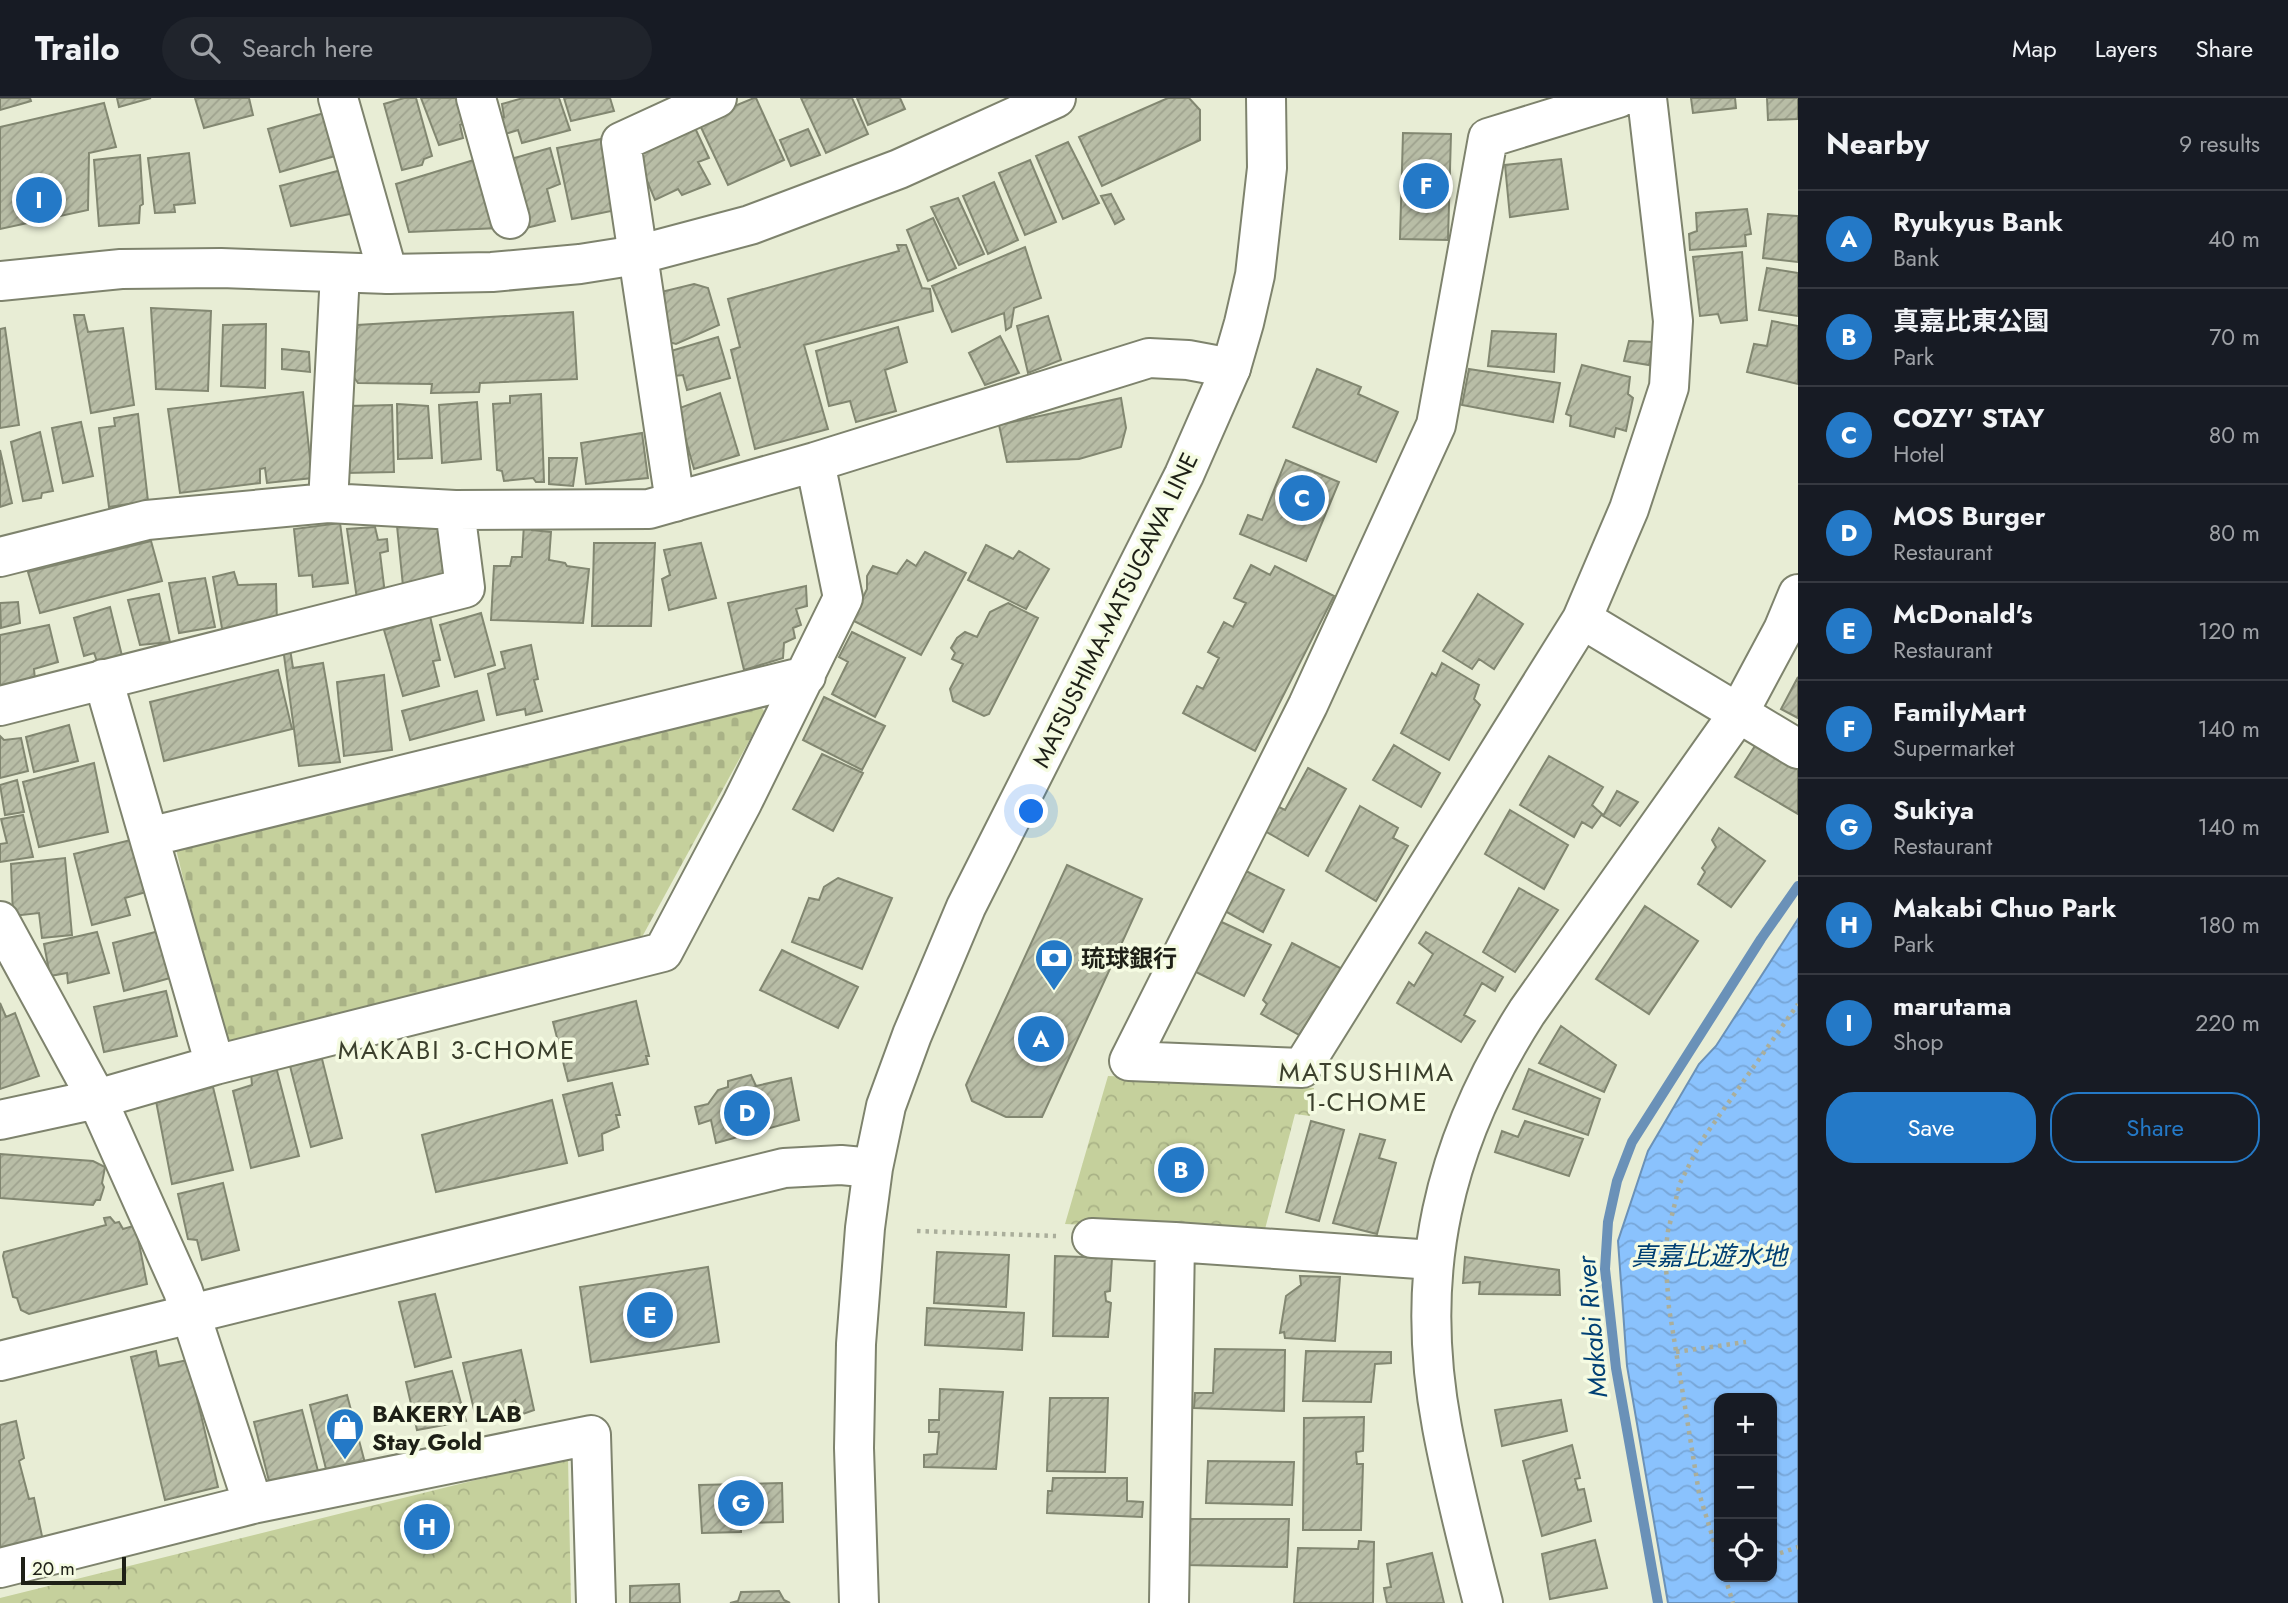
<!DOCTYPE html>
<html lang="en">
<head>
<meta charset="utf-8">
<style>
  body { margin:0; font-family:Jost,"Noto Sans JP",sans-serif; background:#20242c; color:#f1f3f6 }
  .controls { position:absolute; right:21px; bottom:21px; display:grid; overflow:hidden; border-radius:14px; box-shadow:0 2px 5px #0004 }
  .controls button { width:63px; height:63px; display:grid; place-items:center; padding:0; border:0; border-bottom:2px solid #363941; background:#171b24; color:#f1f3f6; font:35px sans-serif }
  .scale { position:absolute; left:21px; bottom:18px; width:105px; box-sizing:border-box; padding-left:7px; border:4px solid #1e2017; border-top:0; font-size:19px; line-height:24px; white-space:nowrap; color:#1e2017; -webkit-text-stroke:5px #f5fbe2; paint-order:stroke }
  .you { position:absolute; left:1032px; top:714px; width:24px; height:24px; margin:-18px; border:5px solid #fff; border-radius:50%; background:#1a73e8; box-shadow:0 0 0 10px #1a73e833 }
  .badge { display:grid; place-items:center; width:46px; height:46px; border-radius:50%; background:#2479c7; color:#fff; font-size:23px; font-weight:700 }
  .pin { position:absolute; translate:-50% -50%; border:4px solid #fff; box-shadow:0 2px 7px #0006 }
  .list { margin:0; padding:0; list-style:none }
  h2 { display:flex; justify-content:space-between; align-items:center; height:91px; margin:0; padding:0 28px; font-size:30px }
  h2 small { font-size:23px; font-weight:400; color:#9ea1a6 }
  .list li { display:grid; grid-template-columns:46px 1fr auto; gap:21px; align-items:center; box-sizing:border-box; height:98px; padding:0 28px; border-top:2px solid #363941 }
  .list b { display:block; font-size:26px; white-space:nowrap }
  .list p { margin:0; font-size:23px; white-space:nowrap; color:#9ea1a6 }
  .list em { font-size:23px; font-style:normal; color:#9ea1a6 }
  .actions { display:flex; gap:14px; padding:21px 28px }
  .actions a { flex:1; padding:16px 0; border:2px solid #2479c7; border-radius:28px; text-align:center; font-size:24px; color:#2479c7 }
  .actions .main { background:#2479c7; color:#fff }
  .icon { flex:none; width:38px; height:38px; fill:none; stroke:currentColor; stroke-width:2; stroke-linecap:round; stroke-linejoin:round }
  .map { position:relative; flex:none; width:1798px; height:1505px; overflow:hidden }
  header { display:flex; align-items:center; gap:42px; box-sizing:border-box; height:98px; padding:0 35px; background:#171b24; border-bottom:2px solid #363941 }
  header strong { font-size:33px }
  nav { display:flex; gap:38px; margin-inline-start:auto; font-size:24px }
  .search { width:490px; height:63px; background:#20242c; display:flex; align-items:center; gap:18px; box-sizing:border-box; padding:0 24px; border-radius:38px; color:#9ea1a6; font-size:26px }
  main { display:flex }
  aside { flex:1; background:#171b24 }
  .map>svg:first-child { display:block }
  .cemetery { fill:url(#cemetery-stones) }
  .park { fill:url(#park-crowns) }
  .water { fill:url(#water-waves); stroke:#6a91b8; stroke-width:2; fill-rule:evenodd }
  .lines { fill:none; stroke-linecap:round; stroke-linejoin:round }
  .stream { stroke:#6a91b8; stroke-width:10 }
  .building { fill:url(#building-hatch); stroke:#828771; stroke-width:2 }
  .minor-casing { stroke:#7e836d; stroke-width:42 }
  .tertiary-casing { stroke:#7e836d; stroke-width:42 }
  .path { stroke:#aaae9b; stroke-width:4.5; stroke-dasharray:3.5 5; stroke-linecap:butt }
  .minor { stroke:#fff; stroke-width:38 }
  .tertiary { stroke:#fff; stroke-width:38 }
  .labels { text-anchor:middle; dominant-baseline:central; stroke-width:7; stroke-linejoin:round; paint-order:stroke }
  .street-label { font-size:24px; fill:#1e2017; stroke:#f5fbe2 }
  .poi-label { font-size:24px; font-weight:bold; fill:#1e2017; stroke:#f5fbe2; text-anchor:start }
  .neighbourhood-label { font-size:26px; letter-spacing:2px; fill:#3c402d; stroke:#f5fbe2 }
  .water-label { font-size:26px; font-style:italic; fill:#004074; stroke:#f5fbe2 }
</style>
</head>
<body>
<header>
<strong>Trailo</strong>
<div class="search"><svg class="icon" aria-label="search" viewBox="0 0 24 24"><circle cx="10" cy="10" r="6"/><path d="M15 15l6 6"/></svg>Search here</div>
<nav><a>Map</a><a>Layers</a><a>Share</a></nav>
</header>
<main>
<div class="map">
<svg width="1798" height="1505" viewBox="0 0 1798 1505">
  <defs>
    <pattern id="cemetery-stones" width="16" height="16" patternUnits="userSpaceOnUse" patternTransform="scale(1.75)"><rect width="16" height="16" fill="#c5d09c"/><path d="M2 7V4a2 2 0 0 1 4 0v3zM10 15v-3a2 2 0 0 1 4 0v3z" fill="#a9b286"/></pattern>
    <pattern id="park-crowns" width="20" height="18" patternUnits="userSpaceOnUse" patternTransform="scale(1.75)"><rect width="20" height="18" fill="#c5d09c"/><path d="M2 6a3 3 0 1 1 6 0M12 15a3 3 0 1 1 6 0" fill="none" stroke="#a9b286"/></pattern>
    <pattern id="water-waves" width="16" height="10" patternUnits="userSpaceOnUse" patternTransform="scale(1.75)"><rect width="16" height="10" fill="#8ac2fd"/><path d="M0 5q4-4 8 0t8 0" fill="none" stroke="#77a6d8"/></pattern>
    <pattern id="building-hatch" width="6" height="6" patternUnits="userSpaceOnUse" patternTransform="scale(1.75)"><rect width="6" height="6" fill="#b8bda6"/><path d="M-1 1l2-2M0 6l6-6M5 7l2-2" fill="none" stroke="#9ea28e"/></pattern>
  </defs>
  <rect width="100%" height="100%" fill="#e8edd5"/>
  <path class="cemetery" d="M754,601L765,614L642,839L223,944L176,751Z"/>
  <path class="park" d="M1108,978L1219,982L1314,990L1310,1018L1295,1016L1264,1135L1065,1126Z
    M568,1359L571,1505H0V1500Z"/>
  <path class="water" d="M1798,821V1505H1668L1627,1268L1618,1143L1648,1053L1699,966L1716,948ZM1719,1300H1772V1479H1719Z"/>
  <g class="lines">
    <path class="stream" d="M1658,1505L1616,1270L1605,1171L1608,1124L1617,1083L1632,1044L1761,841L1798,788"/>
  </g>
  <path class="building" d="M0,0H30L31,3L0,12Z
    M117,0H151L119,9Z
    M195,0H249L253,17L204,30Z
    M404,0H416L432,58L424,61L422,67L402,72L384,6Z
    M421,0H458L466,25L460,27L463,40L439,47Z
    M523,0H559L570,32L522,45L518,32L502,37L498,21L504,19L502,6Z
    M564,0H610L614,13L571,23Z
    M754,0H756L784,62L728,87L698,23Z
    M801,0H852L868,36L826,55Z
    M857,0H900L905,11L868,27Z
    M1168,0H1189L1200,12V42L1102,88L1079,39Z
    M1691,0H1735L1736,10L1693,15Z
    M1767,0H1798V21L1768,22Z
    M104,5L116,49L89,55L88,112L0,131V29Z
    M324,15L335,58L280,74L268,31Z
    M695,30L709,60L698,64L710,86L682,97L678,91L655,102L635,54Z
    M808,31L820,57L791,68L780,42Z
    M1403,35L1451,36L1448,142L1400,141Z
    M601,41L616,112L572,121L557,50Z
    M1068,44L1099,105L1063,121L1036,58Z
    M550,50L560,86L547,91L555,123L526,130L507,62Z
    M189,55L195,105L174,107L175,114L155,115L148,60Z
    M140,57L143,106L140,108L139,125L99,128L94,62Z
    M477,61L499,130L409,134L396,86Z
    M1561,61L1568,111L1510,119L1505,67Z
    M1030,62L1056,124L1025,137L999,75Z
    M345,71L355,115L291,128L280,88Z
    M994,84L1018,142L988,156L963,98Z
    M1111,96L1124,121L1115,126L1101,98Z
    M958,100L984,156L959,167L931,109Z
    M1747,111L1751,136L1745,137L1746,148L1690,152L1689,136L1697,133L1696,115Z
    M1768,116L1798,118V164L1763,160Z
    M933,120L956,170L928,183L907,132Z
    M897,147H906L922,190L930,191L933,213L804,247L828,331L755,351L731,252L740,249L728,201L899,153Z
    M1025,149L1041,200L1014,210L1011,229L1006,232L1004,215L952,234L932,188Z
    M1742,154L1747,222L1721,225L1718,216L1700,218L1693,159Z
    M1767,170L1798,175V218L1759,212Z
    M694,186L708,190L719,227L676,246L662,242L661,194Z
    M151,210L211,213L208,293L156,291Z
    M573,214L577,281L480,285L479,294L431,295L432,286L358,285L353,278L351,235L357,227Z
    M74,217H84L88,234L123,230L134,307L91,315Z
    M1048,218L1061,262L1028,275L1017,228Z
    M1772,223L1798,228V286L1747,274L1754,246L1767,248Z
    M266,226L265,290L221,288L223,227Z
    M898,229L907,264L885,272L896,313L856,324L850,303L829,308L816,253Z
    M5,230L19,327L0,330V231Z
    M1492,233L1556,236L1554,274L1488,268Z
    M1000,238L1019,275L985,287L969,255Z
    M718,239L730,280L687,292L683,277L675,278L671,253Z
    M1629,243L1654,244L1649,267L1624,263Z
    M282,251L309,254L310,274L282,271Z
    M1582,267L1630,279L1628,296L1633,300L1626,333L1616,330L1614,339L1570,328L1571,318L1566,316Z
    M1317,271L1361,289L1358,296L1398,314L1376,364L1293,329Z
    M1469,271L1560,285L1553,324L1462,307Z
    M303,294L312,380L267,385L265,370L260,371V385L180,395L168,311Z
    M720,295L739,357L694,371L677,311Z
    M541,296L544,384H536L533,380L504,383L502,373L497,372L493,306L510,305V298Z
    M1121,300L1126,330L1121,349L1079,361L1007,364L999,327Z
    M477,304L481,361L442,365L439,307Z
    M397,306L428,308L432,360L398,361Z
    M392,307L394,374L345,375L347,308Z
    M138,316L148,403L109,409L99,330L115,328L114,320Z
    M81,324L93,378L63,385L52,330Z
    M40,334L53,393L42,395L41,400L23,403L11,344Z
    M642,335L648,380L586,386L581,345Z
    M0,352L12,405L0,409Z
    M549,360H577L573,388L549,386Z
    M1286,362L1339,384L1306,463L1240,436L1248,417L1262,422Z
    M340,425L348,485L313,489L312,477L299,478L294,431Z
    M441,425L450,474L403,488L397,428Z
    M524,426L531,428L532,432L551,434L549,462L565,465L567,468L589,471L583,525L491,522L494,468H510L512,459H522Z
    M375,429L378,442L387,441L388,453L380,455L385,496L357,501L347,431Z
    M151,443L162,483L40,515L28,474Z
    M594,445H655L651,528H592Z
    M701,445L716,500L669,512L662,481L670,477L664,452Z
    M986,447L1013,461L1019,453L1049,471L1026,511L968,482Z
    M925,454L966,475L921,557L852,522L867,491V478L873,468L897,476L907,462L916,468Z
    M1251,467L1270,477L1275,468L1334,498L1255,653L1183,615L1197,588L1203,591L1219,560L1208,554L1224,524L1233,529L1246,505L1234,500Z
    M234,474L238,487L276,486L277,527L223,536L213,479Z
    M205,480L215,529L179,535L169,485Z
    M806,488L807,508L796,511L801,527L793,530L795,540L784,545L783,560L744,572L728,505Z
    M159,496L170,544L140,547L128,502Z
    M1478,496L1523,526L1494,571L1479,561L1472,571L1443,553Z
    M18,504L20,525L1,530L0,505Z
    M1008,505L1038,520L989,616L984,618L953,603L950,591L963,566L952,561L955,555L951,550L957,540L965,534L977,539L990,514Z
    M110,509L123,562L98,566L94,555L84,558L74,520Z
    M481,515L495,567L455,579L440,527Z
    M430,518L440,562L433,563L439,588L403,598L384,532Z
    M49,527L58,564L34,571L35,582L0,588V537Z
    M852,534L905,560L875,619L832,596L848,564L839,559Z
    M531,547L538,581L534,582L542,613L526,617L525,611L497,617L488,576L505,570L501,554Z
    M283,550L290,551L293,570L323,565L340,664L299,668Z
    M1442,565L1479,587L1474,601L1480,607L1449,662L1401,635L1432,575L1436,578Z
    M278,572L292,631L164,663L150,604Z
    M384,577L392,652L344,658L337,584Z
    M1798,579V620L1781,611Z
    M477,593L484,622L410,642L402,613Z
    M824,599L885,628L862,672L803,642Z
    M69,627L78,663L34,674L26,639Z
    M0,638L4,642L21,640L28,673L0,680Z
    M1760,640L1798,663V716L1735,679Z
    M1394,647L1440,675L1421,709L1373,682Z
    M822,656L863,675L833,733L793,711Z
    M1549,658L1603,689L1592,707L1602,716L1592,730L1582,724L1574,739L1520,707Z
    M94,665L108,734L39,749L23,684Z
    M1308,670L1346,691L1308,758L1265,733L1277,708L1285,712Z
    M17,682L24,714L5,717L0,687Z
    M1617,693L1638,704L1620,728L1603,718Z
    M1360,708L1398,730L1393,740L1408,748L1376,803L1326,773Z
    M1510,712L1568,747L1544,791L1485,756Z
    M23,717L33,759L0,764V746L7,745L1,721Z
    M1719,730L1765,763L1731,809L1698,786L1705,774L1702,770L1716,749L1712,742Z
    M139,740L153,792L125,800L130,817L92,827L74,756Z
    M65,760L72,837L42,840L39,815L13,818L11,766Z
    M1067,767L1142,801L1042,1019H1006L972,1003L966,987Z
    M1246,773L1284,792L1263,834L1225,813Z
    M838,780L892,800L862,871L792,844L809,800L819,802L824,789Z
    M1519,790L1558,812L1515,874L1483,854Z
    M1645,808L1698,843L1649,916L1596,881Z
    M1213,820L1271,847L1244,898L1188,870Z
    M159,833L170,880L124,893L113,845Z
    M97,834L109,875L68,885L67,875L50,878L44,846Z
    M1426,834L1503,879L1495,893L1482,885L1464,917L1475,923L1461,944L1397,905L1409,884L1414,888L1433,856L1419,845Z
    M1292,845L1342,871L1299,937L1261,916L1267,906L1263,902Z
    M782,852L858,889L838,930L760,892Z
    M166,893L177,938L104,954L94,909Z
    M636,903L649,958H646L648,966L568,983L553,924Z
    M0,905L6,919L15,915L39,978L0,991Z
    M1561,928L1616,967L1604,994L1539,965Z
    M322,961L342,1040L311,1049L290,968Z
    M276,969L299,1058L251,1070L233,993L252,987L251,975Z
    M1529,971L1600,1001L1588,1037L1513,1011Z
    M751,977L756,988L791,980L799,1022L716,1045L711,1022L699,1026L695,1009L708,1006L718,992L728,989V983Z
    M612,985L620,1017H616L619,1029L602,1036L603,1052L579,1058L563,997Z
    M213,989L233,1072L172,1086L156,1003Z
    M552,1002L567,1065L436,1094L422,1037Z
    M1311,1023L1344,1032L1319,1123L1286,1114Z
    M1525,1023L1583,1041L1569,1078L1495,1054L1502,1033L1518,1039Z
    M1360,1036L1385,1042L1379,1060L1396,1065L1377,1136L1333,1125Z
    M0,1056L93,1063L105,1069L102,1085L104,1089L100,1102H96L93,1107L0,1100Z
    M223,1085L239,1152L202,1162L197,1142L188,1141L178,1096Z
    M110,1119L115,1125L119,1124L123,1131L133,1128L136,1130L147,1186L29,1216L21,1212L17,1200L13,1199L3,1158L4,1154L106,1127L104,1120Z
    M937,1154L1009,1157L1006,1209L934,1205Z
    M1055,1158L1112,1160L1110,1193L1105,1194L1106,1203L1111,1205L1108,1239L1053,1238Z
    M1465,1159L1559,1172L1560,1197L1479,1196L1480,1184L1463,1185Z
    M708,1169L719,1244L591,1264L580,1189Z
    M1300,1178L1340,1179L1335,1243L1285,1240L1284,1234L1280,1235L1286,1198L1301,1187Z
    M435,1196L451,1259L415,1269L399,1204Z
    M927,1210L1024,1215L1022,1252L925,1247Z
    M1215,1251L1285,1252L1284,1313L1194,1310L1195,1295H1213Z
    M521,1252L534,1312L520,1317L515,1302L500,1315L485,1318L475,1316L463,1265Z
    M156,1253L159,1268L188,1262L218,1389L165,1402L131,1259Z
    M1306,1253L1391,1254V1265L1375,1266L1371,1304L1303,1303Z
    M452,1273L466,1323L417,1332L406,1284Z
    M940,1291L1003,1294L996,1371L924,1369V1357L937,1356L939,1334H929V1322H939Z
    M347,1297L365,1365L327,1375L310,1307Z
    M1050,1300H1108L1105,1374L1047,1373Z
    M1561,1302L1567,1333L1502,1348L1495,1312Z
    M302,1312L318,1373L270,1387L254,1324Z
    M1364,1319L1363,1353L1356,1354L1357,1366H1363L1361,1432H1303L1304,1320Z
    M16,1323L24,1360L19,1363L29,1401L34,1400L43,1443L0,1453V1327Z
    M1572,1347L1580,1380L1575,1381L1578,1392L1584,1391L1591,1423L1542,1438L1523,1363Z
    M1208,1363L1294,1364L1292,1407L1206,1405Z
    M1053,1380H1127V1403L1143,1404L1142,1419L1047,1415L1048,1393H1052Z
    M782,1385L783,1424L741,1425V1434L702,1435L699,1387Z
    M1186,1421H1289L1287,1469L1185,1467Z
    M1595,1442L1607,1490L1550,1501L1542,1456Z
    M1359,1443L1374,1444L1373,1505H1294L1298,1450L1358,1451Z
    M1432,1455L1444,1505H1387L1384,1490L1391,1489L1387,1466Z
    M679,1486L680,1505H630V1488Z
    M779,1493L784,1502L790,1505H730L738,1503L741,1494Z"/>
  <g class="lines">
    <defs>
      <path id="minor" d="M338,0L388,176
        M476,0L510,121
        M1618,0L1488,40L1436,327L1308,607L1129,963L1302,970L1582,521L1629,411L1669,289L1673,223L1647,0
        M675,404L621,44L717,0
        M328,405L340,175
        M0,459L147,422L328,405L455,412L649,411L815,364L1149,260L1188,262L1231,270
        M1582,521L1798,651
        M103,581L215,967
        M0,608L465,490L455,412
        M149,739L806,578
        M0,823L97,1001L183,1193L253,1406L0,1470
        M0,1022L97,1001L215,967L663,854L742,705L843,500L815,364
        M1092,1140L1175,1144
        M253,1406L591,1337L596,1505
        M1169,1505L1175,1144L1433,1162
        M1483,1505C1468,1447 1453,1388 1442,1329C1413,1175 1443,1045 1527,914L1738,616L1783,532L1798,496"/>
      <path id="tertiary" d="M0,183L121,171L221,170L388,176L492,174L580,166L637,157L750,127L899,71L1056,0
        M0,1263L784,1070L841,1067L873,1070
        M859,1505L854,1350L856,1246L865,1130L873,1070L886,1008L912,937L966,809L1184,377L1231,270L1244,225L1255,177L1267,70L1266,0"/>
    </defs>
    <use href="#minor" class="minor-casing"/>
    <use href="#tertiary" class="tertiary-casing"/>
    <path class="path" d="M917,1133L1056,1138
      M1676,1254L1746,1244
      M1772,1458L1798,1449
      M1719,1460L1699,1395L1669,1210L1665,1157L1668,1133L1680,1085L1702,1042L1798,906
      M1725,1479L1733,1505"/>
    <use href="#minor" class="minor"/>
    <use href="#tertiary" class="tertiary"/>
  </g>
  <defs>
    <symbol id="bank-pin" viewBox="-11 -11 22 30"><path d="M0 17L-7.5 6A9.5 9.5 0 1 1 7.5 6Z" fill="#2479c7" stroke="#f5fbe2"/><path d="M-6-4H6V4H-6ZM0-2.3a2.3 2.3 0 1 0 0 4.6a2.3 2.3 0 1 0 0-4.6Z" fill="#fff"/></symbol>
    <symbol id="shop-pin" viewBox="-11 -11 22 30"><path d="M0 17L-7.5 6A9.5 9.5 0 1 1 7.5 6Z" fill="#2479c7" stroke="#f5fbe2"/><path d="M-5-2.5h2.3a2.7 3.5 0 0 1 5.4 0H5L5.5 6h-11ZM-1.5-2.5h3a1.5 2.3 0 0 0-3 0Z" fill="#fff"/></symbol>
  </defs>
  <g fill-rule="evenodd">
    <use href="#bank-pin" x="1032" y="838" width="44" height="60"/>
    <use href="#shop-pin" x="323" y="1307" width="44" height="60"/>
  </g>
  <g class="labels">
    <g class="street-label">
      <text transform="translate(1115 512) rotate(-64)">MATSUSHIMA-MATSUGAWA LINE</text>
    </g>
    <g class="poi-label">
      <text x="1081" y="860">琉球銀行</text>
      <text x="372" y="1315">BAKERY LAB<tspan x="372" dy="28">Stay Gold</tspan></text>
    </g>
    <g class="neighbourhood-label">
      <text x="457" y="952">MAKABI 3-CHOME</text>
      <text x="1367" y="974">MATSUSHIMA<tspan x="1367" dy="30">1-CHOME</tspan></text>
    </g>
    <g class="water-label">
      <text x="1709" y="1158">真嘉比遊水地</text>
      <text transform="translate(1592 1229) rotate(-95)">Makabi River</text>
    </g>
  </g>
</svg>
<div class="controls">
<button>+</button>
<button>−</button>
<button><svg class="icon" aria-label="locate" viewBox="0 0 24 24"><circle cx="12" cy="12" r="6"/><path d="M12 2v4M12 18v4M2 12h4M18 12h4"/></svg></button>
</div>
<div class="scale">20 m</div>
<div class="you"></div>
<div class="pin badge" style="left:1041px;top:941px">A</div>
<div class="pin badge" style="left:1181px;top:1072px">B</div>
<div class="pin badge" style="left:1302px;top:400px">C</div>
<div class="pin badge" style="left:747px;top:1015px">D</div>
<div class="pin badge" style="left:650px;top:1217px">E</div>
<div class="pin badge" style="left:1426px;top:88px">F</div>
<div class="pin badge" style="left:741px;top:1405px">G</div>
<div class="pin badge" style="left:427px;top:1429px">H</div>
<div class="pin badge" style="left:39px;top:102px">I</div>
</div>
<aside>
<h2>Nearby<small>9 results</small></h2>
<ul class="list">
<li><span class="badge">A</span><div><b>Ryukyus Bank</b><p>Bank</p></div><em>40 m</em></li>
<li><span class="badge">B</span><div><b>真嘉比東公園</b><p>Park</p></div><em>70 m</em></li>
<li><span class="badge">C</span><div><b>COZY' STAY</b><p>Hotel</p></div><em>80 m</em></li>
<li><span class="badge">D</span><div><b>MOS Burger</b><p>Restaurant</p></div><em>80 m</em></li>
<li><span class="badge">E</span><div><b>McDonald's</b><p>Restaurant</p></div><em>120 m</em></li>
<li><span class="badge">F</span><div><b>FamilyMart</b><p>Supermarket</p></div><em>140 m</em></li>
<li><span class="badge">G</span><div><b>Sukiya</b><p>Restaurant</p></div><em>140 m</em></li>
<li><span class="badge">H</span><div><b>Makabi Chuo Park</b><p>Park</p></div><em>180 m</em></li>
<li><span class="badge">I</span><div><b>marutama</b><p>Shop</p></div><em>220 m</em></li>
</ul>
<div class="actions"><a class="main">Save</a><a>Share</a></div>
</aside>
</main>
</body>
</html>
